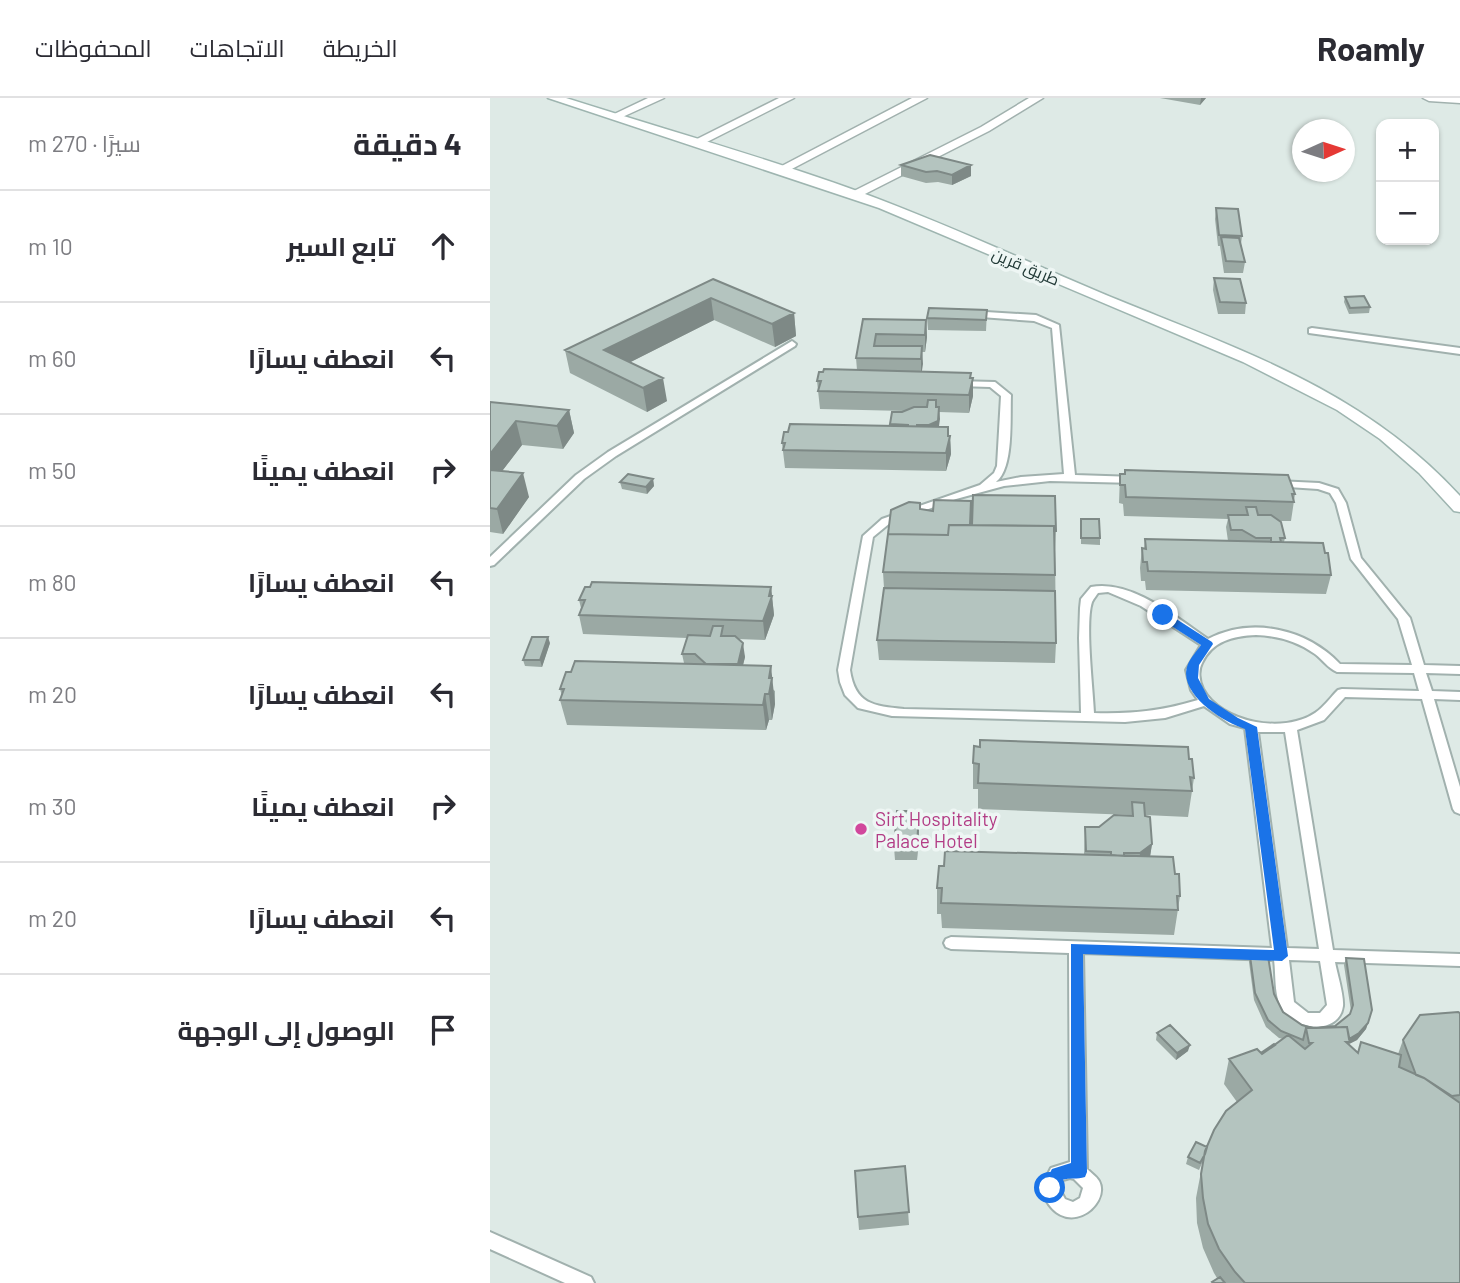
<!DOCTYPE html>
<html lang="ar">
<head>
<meta charset="utf-8">
<style>
  body { margin:0; font-family:Barlow,Cairo,sans-serif; background:#f2f2f3; color:#2b2b33; direction:rtl }
  .controls { position:absolute; right:21px; top:21px; display:grid; overflow:hidden; border-radius:14px; box-shadow:0 2px 5px #0004 }
  .controls button { width:63px; height:63px; display:grid; place-items:center; padding:0; border:0; border-bottom:2px solid #e1e1e2; background:#fff; color:#2b2b33; font:35px sans-serif }
  .compass { position:absolute; left:802px; top:21px; width:63px; height:63px; border-radius:50%; background:#fff; box-shadow:0 2px 5px #0004; rotate:87deg }
  .stop { position:absolute; width:21px; height:21px; margin:-16px; border:5px solid #1a73e8; border-radius:50%; background:#fff }
  .stop.end { background:#1a73e8; border-color:#fff; box-shadow:0 2px 7px #0008 }
  .list { margin:0; padding:0; list-style:none }
  h2 { display:flex; justify-content:space-between; align-items:center; height:91px; margin:0; padding:0 28px; font-size:30px }
  h2 small { font-size:23px; font-weight:400; color:#7c7c81 }
  .list li { display:grid; grid-template-columns:46px 1fr auto; gap:21px; align-items:center; box-sizing:border-box; height:112px; padding:0 28px; border-top:2px solid #e1e1e2 }
  .list b { display:block; font-size:26px; white-space:nowrap }
  .list em { font-size:23px; font-style:normal; color:#7c7c81 }
  .icon { flex:none; width:38px; height:38px; fill:none; stroke:currentColor; stroke-width:2; stroke-linecap:round; stroke-linejoin:round }
  .map { position:relative; flex:none; width:970px; height:1185px; overflow:hidden; direction:ltr }
  header { display:flex; align-items:center; gap:42px; box-sizing:border-box; height:98px; padding:0 35px; background:#fff; border-bottom:2px solid #e1e1e2 }
  header strong { font-size:33px }
  nav { display:flex; gap:38px; margin-inline-start:auto; font-size:24px }
  main { display:flex }
  aside { flex:1; background:#fff }
  .map>svg:first-child { display:block }
  .lines { fill:none; stroke-linecap:round; stroke-linejoin:round }
  .lane-casing { stroke:#a1b1ae; stroke-width:4 }
  .street-casing { stroke:#a1b1ae; stroke-width:3 }
  .secondary-casing { stroke:#9eb5b0; stroke-width:3 }
  .lane { fill:#fff; fill-rule:evenodd }
  .street { fill:#fff; fill-rule:evenodd }
  .secondary { fill:#fff; fill-rule:evenodd }
  .wall { fill:#9ba9a4 }
  .shaded-wall { fill:#7e8986 }
  .building { fill:#b4c4bf; stroke:#7e8986; stroke-width:2 }
  .route { fill:#1a73e8 }
  .hotel-dot { fill:#d1479c; stroke:#eef6f4; stroke-width:2.5 }
  .labels { text-anchor:middle; dominant-baseline:central; stroke-width:7; stroke-linejoin:round; paint-order:stroke }
  .far-street-label { font-size:16px; fill:#203936; stroke:#eef6f4 }
  .hotel-label { font-size:19px; fill:#b23c85; stroke:#eef6f4; text-anchor:start }
</style>
</head>
<body>
<header>
<strong>Roamly</strong>
<nav><a>الخريطة</a><a>الاتجاهات</a><a>المحفوظات</a></nav>
</header>
<main>
<div class="map">
<svg width="970" height="1185" viewBox="0 0 970 1185">
  <rect width="100%" height="100%" fill="#deeae6"/>
  <g class="lines">
    <defs>
      <path id="lane" d="M480,213L546,217L569,227L585,377L646,379L651,382L646,385L560,383L514,388L466,401L400,425L383,439L360,572C365,606 383,608 414,611L591,615L589,540L590,510L591,501L601,489C641,481 687,520 718,541C762,518 817,531 850,566L922,567L908,521L861,461L846,405L840,395L828,391L783,388V384L787,383L829,385L848,391L856,405L871,460L920,520L934,567L970,568V576L936,575L942,593L970,594V602L944,601L970,689V716L965,714L963,711L932,601L855,599L834,622L807,632L843,852L970,856V868L845,864C847,875 854,897 853,908C849,938 804,932 792,911C784,898 786,876 784,862L593,855L597,1071C601,1075 606,1078 609,1083C622,1108 570,1147 551,1090L561,1070L580,1064L579,855L461,851L456,849L454,845L456,841L461,839L782,850L755,630L740,626L714,608L675,620L635,624L402,618L368,610L355,597L350,584L348,572L373,438L392,421L490,387L504,375L507,368L511,298L500,289L468,288L465,287V283L505,284L521,297C520,320 524,370 506,384L531,379L574,376L562,230L544,223L477,218L476,216ZM618,494L651,508L711,547L696,572L701,592L708,602C671,613 643,616 604,615C603,590 595,525 602,504C604,500 606,498 608,495ZM766,537C788,538 807,543 825,556C833,562 838,570 847,574L924,575L929,593L852,591L848,592C841,599 833,610 825,615C794,636 731,625 713,591C709,583 708,572 712,565C722,543 743,538 766,537ZM768,634H795L829,851L797,850ZM799,862L830,863L837,907L830,915H818L804,904ZM580,1080L584,1081L593,1090L590,1100L583,1104L575,1101L569,1090L573,1082Z
        M822,230L970,250V256L819,235V231Z
        M302,243L306,246L305,248L126,358L94,381L4,467L0,468V459L86,377L118,354Z
        M0,1134L101,1179L104,1185H75L0,1151Z"/>
      <path id="street" d="M158,0H174L128,21L118,19Z
        M289,0H304L209,48L199,45Z
        M422,0H437L296,74L292,75L286,71Z
        M539,0H553L499,33L369,99H359L358,96L491,29Z
        M933,0H970V5L939,3Z"/>
      <path id="secondary" d="M58,0H76C173,31 271,58 367,93C452,124 533,162 616,197C747,251 871,290 970,398V414L964,413L929,375L890,341L847,312L753,264L389,110Z"/>
    </defs>
    <use href="#lane" class="lane-casing"/>
    <use href="#street" class="street-casing"/>
    <use href="#secondary" class="secondary-casing"/>
    <use href="#lane" class="lane"/>
    <use href="#street" class="street"/>
    <use href="#secondary" class="secondary"/>
  </g>
  <path class="wall" d="M670,0H716L710,7Z
    M411,67L481,78L462,87L448,84L436,85L411,78Z
    M726,110L752,138L751,146L755,164L753,175H734L730,148H728L725,121Z
    M724,180L756,205L755,216H728L723,192Z
    M223,181L304,215L306,238L285,249L224,222L140,264L177,303L157,314L80,275L75,252Z
    M855,199L880,209L879,215L859,216L854,204Z
    M497,212L496,233L438,232L437,220Z
    M373,221L436,222L437,239L435,254H432V273L483,280V298L479,315L449,314V329H458L459,338H460L461,356L456,373L295,370L292,345L400,328L402,314H412L415,313L330,311L327,283L367,272L366,260Z
    M0,304L79,312L84,335L73,351L32,347L12,373L39,399L13,436L0,434Z
    M630,376L805,396L801,423H789L795,440L794,444L841,477L836,496L656,492L655,483H651L650,470L652,450L654,451L655,441L738,443L736,429L738,421L634,418L633,406L629,405Z
    M163,381L164,388L157,396L132,391L130,384Z
    M431,411L481,427L566,433L565,452L566,545L565,565L389,562L387,542L394,490L393,474Z
    M591,421L610,440V447L591,446Z
    M281,489L284,517L275,542L248,541L255,559L253,567L285,593V606L282,622H279L276,632L77,627L70,602L72,598L70,591L194,565L192,556L197,540L93,536L89,517L91,510L89,502Z
    M60,545L52,569L35,568L33,562Z
    M699,661L704,680L698,719L655,717L662,746L660,758L685,776L690,798L684,837L452,830L451,816H447V790L594,757L595,729H609L640,718L641,717L488,711V691H483V665Z
    M429,726L427,762H405L404,749Z
    M760,858L784,896L793,914L812,927L823,930L845,928L860,916L861,913L854,867L856,860L882,912L876,931L867,942L859,946L868,954L908,956L913,942L970,915V1185H722L727,1180L724,1175L713,1150L707,1125L706,1100L713,1063L709,1072L696,1066L698,1059L717,1049L747,1004L734,986L739,961L771,955L793,941L789,940L776,929L764,902L759,864Z
    M667,935L698,953L686,962L666,942Z
    M415,1068L419,1127L369,1132L368,1119Z"/>
  <path class="shaded-wall" d="M711,0H716L710,7Z
    M481,67V78L462,87V77Z
    M221,200L224,222L119,275L114,252Z
    M304,215L306,238L285,249L282,226Z
    M436,222L437,239L435,254V237Z
    M432,248L433,266L431,279V261Z
    M481,275V288L483,280V298L479,315V297Z
    M173,280L177,303L157,314L153,290Z
    M449,309L450,321L448,335L439,340V327Z
    M79,312L84,335L73,351L67,328Z
    M26,323L32,347L0,389V356Z
    M458,329L459,344L460,338L461,356L456,373V355Z
    M33,375L39,399L13,436L7,411Z
    M163,381L164,388L157,396L156,389Z
    M281,489L284,517L275,542L273,523Z
    M58,539L60,545L52,569L50,562Z
    M253,545L255,559L250,579L248,566Z
    M281,568L285,606L282,622L279,596V580Z
    M275,596L279,622L276,632L273,607Z
    M429,713V726L427,762V749Z
    M662,746L660,759L649,768L650,755Z
    M878,925L876,931L867,942L859,946L860,944H856Z
    M700,947L698,953L686,962L687,955Z"/>
  <path class="building" d="M440,57L481,67L462,77L447,73L436,74L411,67Z
    M726,110L748,111L752,138L729,137Z
    M731,139L749,140L755,164L736,163Z
    M724,180L750,181L756,205L730,204Z
    M223,181L304,215L282,226L221,200L114,252L173,280L153,290L75,252Z
    M874,198L880,209L860,210L855,199Z
    M439,210L497,212L496,222L437,220Z
    M373,221L436,222L435,237L386,236L384,248H432L431,261L366,260Z
    M334,271L481,275L480,280H483L479,297L328,293L331,283H327L329,274H333Z
    M438,302H446V309H449L448,323L439,327H427V329H418V327L400,326L402,314H412L424,309H437Z
    M0,304L79,312L67,328L26,323L0,356Z
    M300,326L458,329V338H460L456,355L293,352L295,345H292L294,334H298Z
    M0,372L33,375L7,411L0,410Z
    M635,372L798,377L805,396H802L804,404L636,399L635,387H630V376H635Z
    M138,376L163,381L156,389L130,384Z
    M483,397L565,398L566,433H564V428L482,427Z
    M444,402L481,403L480,427H459L458,437L398,436L401,412L419,404L430,405V411L443,413Z
    M756,409H766L768,417H781L791,424L795,440H790L791,444H781V440H766L752,432H741L738,417H758Z
    M591,421H609L610,440H591Z
    M459,427L564,428L565,477L393,474L398,436L458,437Z
    M655,441L833,445L835,455H838L841,477L658,473L657,464H653L652,450L656,451Z
    M102,484L281,489L279,498H282L273,523L89,517L95,502H89L95,489H100Z
    M394,490L565,493L566,545L387,542Z
    M223,528H233L231,538H245L253,545L248,566H216L205,556H192L198,537L220,538Z
    M42,539H58L50,562H33Z
    M85,563L281,568L279,580H282L279,596H275L273,607L70,602L74,591H70L76,574H81Z
    M490,642L698,649L699,661H702L704,680L700,679L702,693L488,685L489,666L483,665L484,648L490,649Z
    M642,704L654,705L655,718L660,719L662,746L650,755H634V758L621,757V754L596,753L595,729H609L624,717L643,718Z
    M407,713H429L427,749H404Z
    M455,753L683,759L685,776H689L690,798H687L688,812L451,805L452,790H447L449,768H454Z
    M760,858H778L784,896L793,914L812,927L823,930H816L813,942L791,933L778,922L765,895Z
    M856,860L874,861L882,912L878,925L869,935L859,941L857,929L826,930L845,928L860,916L863,907Z
    M968,914L970,915V997L962,998L934,980L926,977L913,942L930,917Z
    M680,927L700,947L687,955L667,935Z
    M857,929L860,944H856L868,955L871,944L911,957L909,969L934,980L970,1005V1185H755L745,1174L729,1151L718,1126L713,1100L711,1076L715,1053L724,1032L736,1013L762,992L739,961L767,951L772,956L798,937L815,951L822,945H819L816,930Z
    M784,946L785,947L772,956L771,955Z
    M706,1044L717,1049L715,1056L710,1065L698,1059Z
    M415,1068L419,1114L368,1119L365,1073Z
    M730,1179L735,1185H723L722,1184Z"/>
  <path class="route" d="M669,515H677L722,544L723,546L709,567L708,580L719,601L748,620L767,629L798,858L792,863L593,856L597,1074L595,1079C587,1082 580,1079 572,1082L566,1095L560,1097L554,1095L552,1090L562,1071L581,1065V846L784,852L755,631C733,624 686,595 698,566C701,559 707,553 711,547L669,520Z"/>
  <circle class="hotel-dot" cx="371" cy="731" r="7"/>
  <g class="labels">
    <g class="far-street-label">
      <text transform="translate(536 168) rotate(23)">طريق قرين</text>
    </g>
    <g class="hotel-label">
      <text x="385" y="720">Sirt Hospitality<tspan x="385" dy="22">Palace Hotel</tspan></text>
    </g>
  </g>
</svg>
<div class="controls">
<button>+</button>
<button>−</button>
</div>
<svg class="compass" viewBox="-18 -18 36 36"><path d="M0-13l5 13h-10z" fill="#e53935"/><path d="M0 13l5-13h-10z" fill="#7c7c81"/></svg>
<div class="stop" style="left:560px;top:1090px"></div>
<div class="stop end" style="left:673px;top:517px"></div>
</div>
<aside>
<h2>4 دقيقة<small>سيرًا · 270 m</small></h2>
<ul class="list">
<li><svg class="icon" aria-label="ahead" viewBox="0 0 24 24"><path d="M12 20V5M6 11l6-6 6 6"/></svg><div><b>تابع السير</b></div><em>10 m</em></li>
<li><svg class="icon" aria-label="left" viewBox="0 0 24 24"><path d="M17 20v-9H6M10 6l-5 5 5 5"/></svg><div><b>انعطف يسارًا</b></div><em>60 m</em></li>
<li><svg class="icon" aria-label="right" viewBox="0 0 24 24"><path d="M7 20v-9h11M14 6l5 5-5 5"/></svg><div><b>انعطف يمينًا</b></div><em>50 m</em></li>
<li><svg class="icon" aria-label="left" viewBox="0 0 24 24"><path d="M17 20v-9H6M10 6l-5 5 5 5"/></svg><div><b>انعطف يسارًا</b></div><em>80 m</em></li>
<li><svg class="icon" aria-label="left" viewBox="0 0 24 24"><path d="M17 20v-9H6M10 6l-5 5 5 5"/></svg><div><b>انعطف يسارًا</b></div><em>20 m</em></li>
<li><svg class="icon" aria-label="right" viewBox="0 0 24 24"><path d="M7 20v-9h11M14 6l5 5-5 5"/></svg><div><b>انعطف يمينًا</b></div><em>30 m</em></li>
<li><svg class="icon" aria-label="left" viewBox="0 0 24 24"><path d="M17 20v-9H6M10 6l-5 5 5 5"/></svg><div><b>انعطف يسارًا</b></div><em>20 m</em></li>
<li><svg class="icon" aria-label="arrive" viewBox="0 0 24 24"><path d="M6 21V4h12l-3 4 3 4H6"/></svg><div><b>الوصول إلى الوجهة</b></div></li>
</ul>
</aside>
</main>
</body>
</html>
